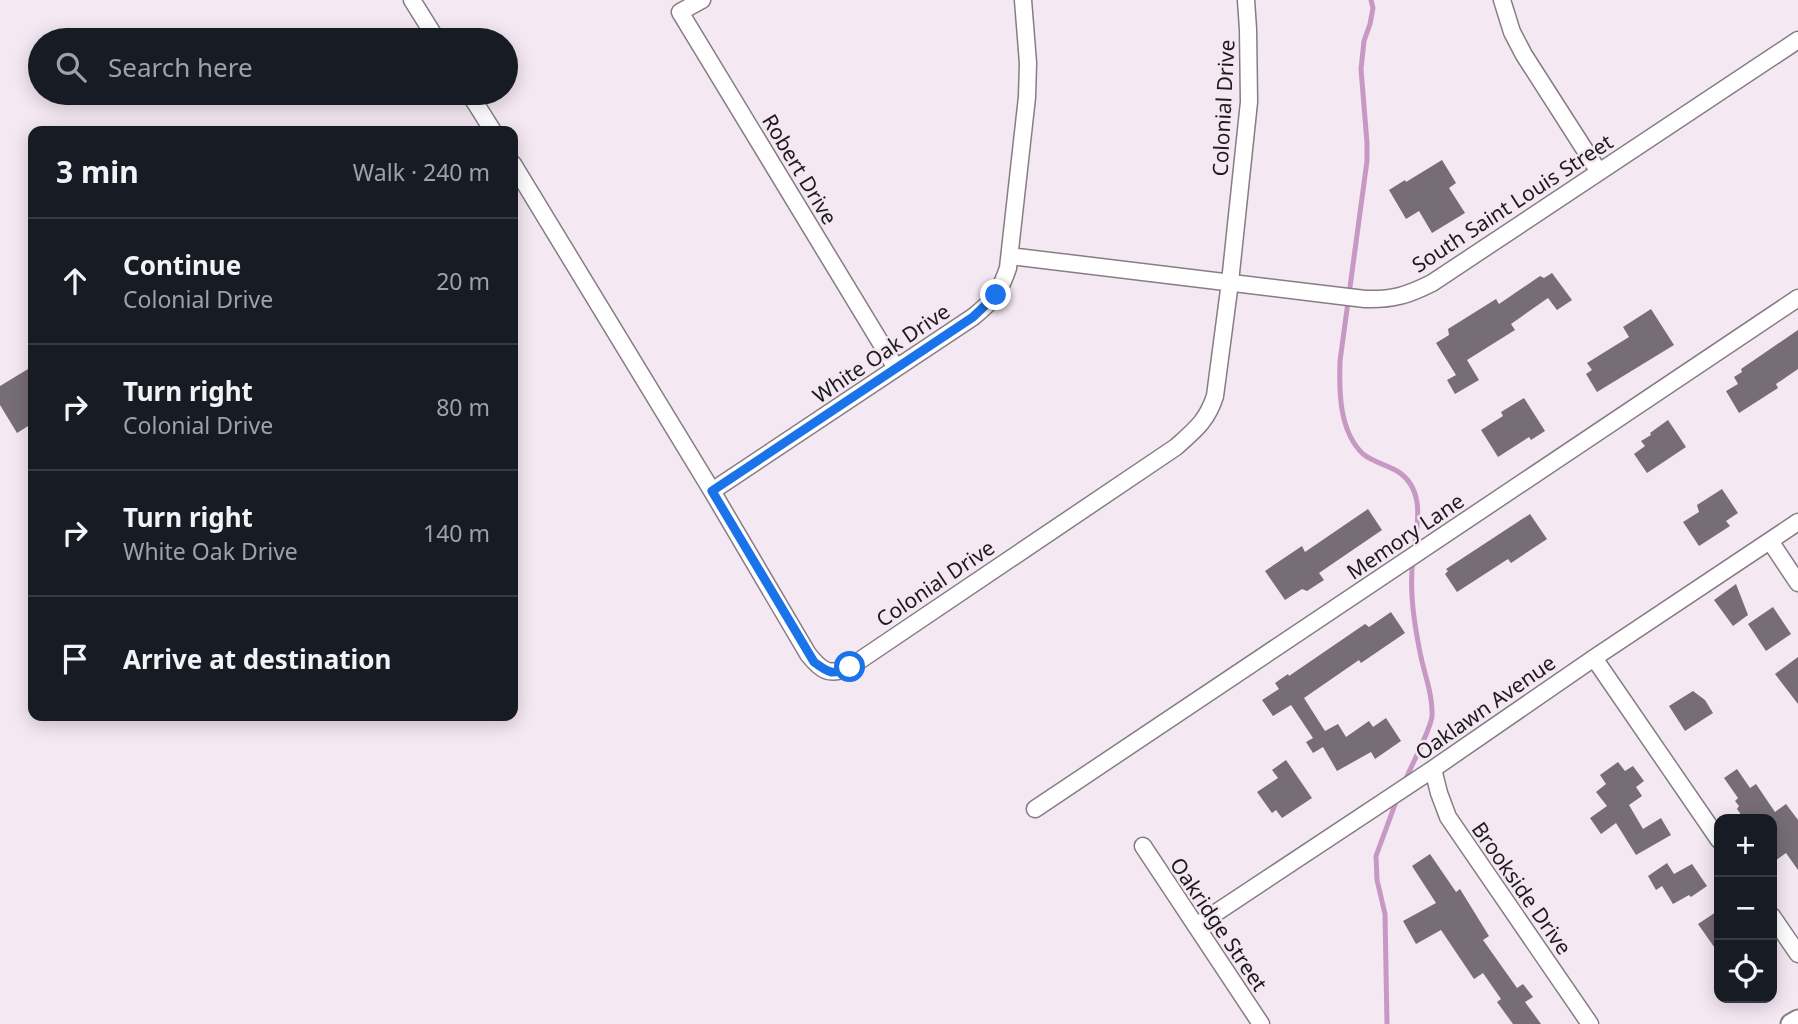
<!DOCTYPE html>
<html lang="en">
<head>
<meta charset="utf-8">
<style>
  body { margin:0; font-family:"Noto Sans",sans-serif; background:#20242c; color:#f1f3f6 }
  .controls { position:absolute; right:21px; bottom:21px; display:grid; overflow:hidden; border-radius:14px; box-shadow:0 4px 18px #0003 }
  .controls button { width:63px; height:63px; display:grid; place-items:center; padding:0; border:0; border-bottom:2px solid #363941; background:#171b24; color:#f1f3f6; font:35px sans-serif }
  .stop { position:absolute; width:21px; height:21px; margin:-16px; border:5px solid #1a73e8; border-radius:50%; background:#fff }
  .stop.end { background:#1a73e8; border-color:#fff; box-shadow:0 2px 7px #0008 }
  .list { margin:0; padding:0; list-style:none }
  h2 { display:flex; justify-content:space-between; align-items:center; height:91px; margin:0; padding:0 28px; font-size:30px }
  h2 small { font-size:23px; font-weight:400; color:#9ea1a6 }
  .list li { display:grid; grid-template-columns:46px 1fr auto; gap:21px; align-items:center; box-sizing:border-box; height:126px; padding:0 28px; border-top:2px solid #363941 }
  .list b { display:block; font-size:26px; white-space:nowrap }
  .list p { margin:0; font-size:23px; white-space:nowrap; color:#9ea1a6 }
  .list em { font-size:23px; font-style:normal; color:#9ea1a6 }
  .icon { flex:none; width:38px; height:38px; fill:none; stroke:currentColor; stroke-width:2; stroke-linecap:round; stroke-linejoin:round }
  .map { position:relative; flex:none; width:1798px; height:1024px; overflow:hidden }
  .search { position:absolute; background:#171b24; box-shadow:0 4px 18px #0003; left:28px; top:28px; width:490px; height:77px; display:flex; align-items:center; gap:18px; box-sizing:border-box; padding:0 24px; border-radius:38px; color:#9ea1a6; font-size:26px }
  .panel { position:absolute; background:#171b24; box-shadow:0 4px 18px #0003; left:28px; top:126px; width:490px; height:595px; border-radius:14px }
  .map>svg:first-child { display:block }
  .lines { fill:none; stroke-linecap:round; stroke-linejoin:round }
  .stream { stroke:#c798c3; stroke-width:5 }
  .building { fill:#776d76 }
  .minor-casing { stroke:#877c85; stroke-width:19 }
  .major-casing { stroke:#877c85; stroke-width:23 }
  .minor { stroke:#fff; stroke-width:16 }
  .major { stroke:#fff; stroke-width:19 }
  .route { stroke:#1a73e8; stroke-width:9 }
  .labels { text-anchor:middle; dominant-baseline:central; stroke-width:5; stroke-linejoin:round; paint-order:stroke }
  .street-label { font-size:21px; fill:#1e1a1d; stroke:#f4e8f2 }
</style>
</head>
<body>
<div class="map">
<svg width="1798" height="1024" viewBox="0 0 1798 1024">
  <rect width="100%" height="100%" fill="#f4e8f2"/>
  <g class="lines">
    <path class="stream" d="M1371,0L1373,8L1370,24L1364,41L1361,69L1367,143V161L1340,361C1339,391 1339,431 1363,454C1373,462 1387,465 1397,471C1425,488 1418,523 1414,550
      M1405,781C1411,766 1431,729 1432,716C1433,696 1425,676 1421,657C1415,629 1409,588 1413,560
      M1387,1024L1385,914L1377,880L1376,856L1397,799"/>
  </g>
  <path class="building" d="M1442,160L1456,183L1449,188L1465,213L1432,233L1419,211L1406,219L1389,190L1405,180L1406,182Z
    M1552,273L1572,300L1557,310L1548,298L1511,324L1515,330L1467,360L1479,380L1455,394L1447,380L1456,375L1436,343L1449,335L1448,329L1496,299L1499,304L1540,276L1544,278Z
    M1651,309L1674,345L1597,392L1586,374L1592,370L1587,363L1629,337L1623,327Z
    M1798,330V369L1776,384L1778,388L1739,413L1726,391L1738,384L1734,377L1742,372L1741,369Z
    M33,366V423L17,433L0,405V386Z
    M1524,398L1545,431L1531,440L1529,437L1498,457L1481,430L1503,416L1501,412Z
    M1668,420L1686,447L1647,473L1634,454L1645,446L1641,441L1651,435L1650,433Z
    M1722,489L1738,513L1726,521L1730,526L1699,546L1683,522L1699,512L1697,505Z
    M1368,509L1382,530L1319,573L1324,580L1307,591L1302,589L1285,600L1265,571L1302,546L1305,552Z
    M1530,514L1547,539L1511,563L1508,559L1457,592L1445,574L1448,571L1446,569Z
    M1736,584L1748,615L1733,626L1714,600Z
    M1773,607L1791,634L1766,651L1748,624Z
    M1391,612L1405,633L1361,663L1359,660L1304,698L1325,731L1338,724L1346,737L1369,721L1373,727L1386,718L1401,741L1375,759L1371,752L1337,771L1323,747L1313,753L1306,742L1313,738L1291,705L1273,716L1262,700L1279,689L1275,683L1288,674L1289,676L1365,624L1369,627Z
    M1798,657V704L1775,674Z
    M1693,691L1705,700L1713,713L1685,731L1669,706Z
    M1286,760L1312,798L1282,818L1276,810L1272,813L1257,792L1278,778L1272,770Z
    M1618,762L1625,771L1633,766L1644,781L1636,787L1642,796L1629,805L1643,829L1661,818L1671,835L1636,855L1616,823L1601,834L1590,818L1607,806L1596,792L1606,784L1600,775Z
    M1737,769L1750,788L1756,784L1775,812L1786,804L1798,820V870L1786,853L1772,863V819H1744L1737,809L1739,806L1735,801L1738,798L1724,778Z
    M1430,854L1456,892L1460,889L1489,936L1483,940L1517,988L1523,984L1533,997L1525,1002L1541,1024H1513L1497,1002L1501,999L1483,973L1474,979L1441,930L1416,944L1403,921L1436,903L1412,866Z
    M1667,863L1674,874L1692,864L1707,886L1691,897L1689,895L1673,904L1662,886L1656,890L1648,876Z
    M1719,910V954L1698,924Z"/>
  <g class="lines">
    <defs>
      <path id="minor" d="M412,0L437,40
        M702,0L680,12L896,368
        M1502,0L1512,32L1524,55L1599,172
        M469,93L493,131
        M513,164L712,491L808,654C822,672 830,676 850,667L1176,447C1195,430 1207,421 1215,396L1230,282L1249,102L1248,29L1246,0
        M1010,256L1365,299C1393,300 1408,295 1432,283L1798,40
        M712,491L973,317C993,301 1000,292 1008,268L1027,97L1028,63L1023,0
        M1770,541L1798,583
        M1594,658L1719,840
        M1433,769L1439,793L1448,817L1590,1024
        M1035,809L1798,298
        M1143,846L1261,1024
        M1772,916L1798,954
        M1196,926L1433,769L1594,658L1798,522"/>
      <path id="major" d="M1791,1024L1798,1020"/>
    </defs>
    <use href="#minor" class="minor-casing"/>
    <use href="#major" class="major-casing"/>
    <use href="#minor" class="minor"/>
    <use href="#major" class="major"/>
  </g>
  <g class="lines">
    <path class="route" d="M850,667C832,675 830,674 814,662L712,491L973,317L996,295"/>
  </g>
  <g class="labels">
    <g class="street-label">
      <text transform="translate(1223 108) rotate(-87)">Colonial Drive</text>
      <text transform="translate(800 169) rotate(59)">Robert Drive</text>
      <text transform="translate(1512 203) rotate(-33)">South Saint Louis Street</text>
      <text transform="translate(881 353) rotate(-34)">White Oak Drive</text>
      <text transform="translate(1405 536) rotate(-34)">Memory Lane</text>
      <text transform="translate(935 583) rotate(-34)">Colonial Drive</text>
      <text transform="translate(1485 707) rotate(-35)">Oaklawn Avenue</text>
      <text transform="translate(1522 888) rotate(55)">Brookside Drive</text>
      <text transform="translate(1219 924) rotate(56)">Oakridge Street</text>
    </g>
  </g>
</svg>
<div class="controls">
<button>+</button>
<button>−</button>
<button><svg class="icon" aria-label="locate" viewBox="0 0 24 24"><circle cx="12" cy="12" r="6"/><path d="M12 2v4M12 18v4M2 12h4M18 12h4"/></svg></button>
</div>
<div class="stop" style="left:850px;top:667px"></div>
<div class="stop end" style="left:996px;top:295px"></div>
<div class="search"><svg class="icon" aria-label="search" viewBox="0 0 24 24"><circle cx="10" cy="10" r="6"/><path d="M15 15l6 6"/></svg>Search here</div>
<section class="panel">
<h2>3 min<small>Walk · 240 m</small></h2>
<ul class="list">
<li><svg class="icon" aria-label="ahead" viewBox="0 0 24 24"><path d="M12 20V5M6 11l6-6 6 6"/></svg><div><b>Continue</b><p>Colonial Drive</p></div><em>20 m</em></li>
<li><svg class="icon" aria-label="right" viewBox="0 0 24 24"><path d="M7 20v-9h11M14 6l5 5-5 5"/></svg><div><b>Turn right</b><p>Colonial Drive</p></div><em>80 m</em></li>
<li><svg class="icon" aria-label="right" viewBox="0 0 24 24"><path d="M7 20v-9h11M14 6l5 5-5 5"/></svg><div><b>Turn right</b><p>White Oak Drive</p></div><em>140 m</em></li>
<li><svg class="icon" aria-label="arrive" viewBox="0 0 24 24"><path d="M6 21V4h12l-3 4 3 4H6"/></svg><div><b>Arrive at destination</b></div></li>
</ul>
</section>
</div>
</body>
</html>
